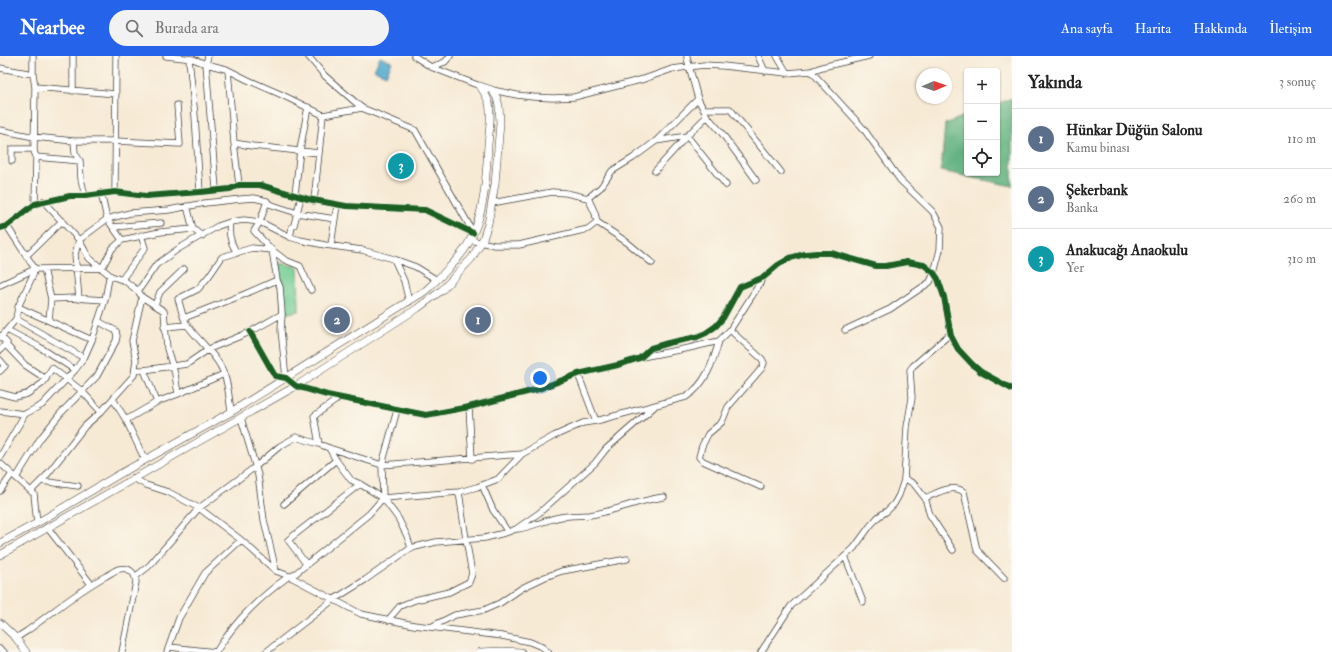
<!DOCTYPE html>
<html lang="tr">
<head>
<meta charset="utf-8">
<style>
  body { margin:0; font-family:"IM FELL Double Pica",serif; background:#f2f2f2; color:#222 }
  .controls { position:absolute; right:12px; top:12px; display:grid; overflow:hidden; border-radius:4px; box-shadow:0 1px 3px #0004 }
  .controls button { width:36px; height:36px; display:grid; place-items:center; padding:0; border:0; border-bottom:1px solid #e0e0e0; background:#fff; color:#222; font:20px sans-serif }
  .compass { position:absolute; left:916px; top:12px; width:36px; height:36px; border-radius:50%; background:#fff; box-shadow:0 1px 3px #0004; rotate:88deg }
  .you { position:absolute; left:540px; top:322px; width:14px; height:14px; margin:-10px; border:3px solid #fff; border-radius:50%; background:#1a73e8; box-shadow:0 0 0 6px #1a73e833 }
  .badge { display:grid; place-items:center; width:26px; height:26px; border-radius:50%; background:#2563eb; color:#fff; font-size:13px; font-weight:700 }
  .pin { position:absolute; translate:-50% -50%; border:2px solid #fff; box-shadow:0 1px 4px #0006 }
  .list { margin:0; padding:0; list-style:none }
  h2 { display:flex; justify-content:space-between; align-items:center; height:52px; margin:0; padding:0 16px; font-size:17px }
  h2 small { font-size:13px; font-weight:400; color:#767676 }
  .list li { display:grid; grid-template-columns:26px 1fr auto; gap:12px; align-items:center; box-sizing:border-box; height:60px; padding:0 16px; border-top:1px solid #e0e0e0 }
  .list b { display:block; font-size:15px; white-space:nowrap }
  .list p { margin:0; font-size:13px; white-space:nowrap; color:#767676 }
  .list em { font-size:13px; font-style:normal; color:#767676 }
  .icon { flex:none; width:22px; height:22px; fill:none; stroke:currentColor; stroke-width:2; stroke-linecap:round; stroke-linejoin:round }
  .map { position:relative; flex:none; width:1012px; height:596px; overflow:hidden }
  header { display:flex; align-items:center; gap:24px; box-sizing:border-box; height:56px; padding:0 20px; background:#2563eb; color:#fff }
  header strong { font-size:19px }
  nav { display:flex; gap:22px; margin-inline-start:auto; font-size:14px }
  .search { width:280px; height:36px; background:#f2f2f2; display:flex; align-items:center; gap:10px; box-sizing:border-box; padding:0 14px; border-radius:22px; color:#767676; font-size:15px }
  main { display:flex }
  aside { flex:1; background:#fff }
  .map>svg:first-child { display:block }
  .green { fill:#74cd94; stroke:#487458 }
  .forest { fill:#5fb07e; stroke:#3e664d }
  .water { fill:#50a9cd; stroke:#366274 }
  .lines { fill:none; stroke-linecap:round; stroke-linejoin:round }
  .minor-casing { stroke:#3d3b38; stroke-width:7 }
  .major-casing { stroke:#3d3b38; stroke-width:8 }
  .minor { stroke:#fff; stroke-width:5.5 }
  .major { stroke:#fff; stroke-width:7 }
  .cycleway-casing { stroke:#fbf7ec; stroke-width:8 }
  .cycleway { stroke:#1b5e20; stroke-width:6 }
</style>
</head>
<body>
<header>
<strong>Nearbee</strong>
<div class="search"><svg class="icon" aria-label="search" viewBox="0 0 24 24"><circle cx="10" cy="10" r="6"/><path d="M15 15l6 6"/></svg>Burada ara</div>
<nav><a>Ana sayfa</a><a>Harita</a><a>Hakkında</a><a>İletişim</a></nav>
</header>
<main>
<div class="map">
<svg width="1012" height="596" viewBox="0 0 1012 596">
  <rect width="100%" height="100%" fill="#fbf7ec"/>
  <filter id="ink" filterUnits="userSpaceOnUse"><feTurbulence type="fractalNoise" baseFrequency=".025" numOctaves="2"/><feDisplacementMap in="SourceGraphic" scale="8" xChannelSelector="R" yChannelSelector="G"/><feConvolveMatrix kernelMatrix="1 2 1 2 8 2 1 2 1" color-interpolation-filters="sRGB"/></filter>
  <filter id="wash" filterUnits="userSpaceOnUse"><feTurbulence type="fractalNoise" baseFrequency=".012" numOctaves="4" result="noise"/><feDisplacementMap in="SourceGraphic" scale="16" xChannelSelector="R" yChannelSelector="G"/><feGaussianBlur stdDeviation="0.9" result="paint"/><feColorMatrix in="noise" values="0 0 0 0 0 0 0 0 0 0 0 0 0 0 0 0 0 1.4 0 .05"/><feComposite in="paint" operator="in"/></filter>
  <g filter="url(#wash)">
    <rect width="100%" height="100%" fill="#f7ead5"/>
    <path class="green" d="M279,207L298,211L299,255L283,258Z"/>
    <path class="forest" d="M1012,42V130L941,115L945,68L967,59V117H997V48Z"/>
    <path class="water" d="M380,1L392,6L386,19L374,14Z"/>
  </g>
  <g filter="url(#ink)">
    <g class="lines">
      <defs>
        <path id="minor" d="M33,0V18L35,31L34,95L36,101L35,148
          M166,0L193,3L206,8L226,13L248,24L280,38L323,59L362,52
          M208,0L206,8L216,133
          M308,0L325,20L362,52L415,74L473,176
          M414,0L431,11L480,30
          M687,0V2L698,43L707,60L721,76L756,124
          M758,0L765,15
          M777,0L787,17
          M189,3L195,60L200,136
          M431,11L445,6L450,0
          M0,12L33,18
          M228,14L234,87L239,129
          M811,15L863,72L900,124L933,156L941,171L940,194L934,217L930,226L890,253L845,274
          M35,31L116,38
          M492,34L517,39L533,41L553,42L574,41L644,23L672,13L704,9L723,10L787,17L811,15L822,11L869,0
          M73,35V0
          M703,53H730L781,116
          M0,74L34,81L74,85H115L180,88L177,49
          M74,85L75,97L80,105L81,123L85,140
          M656,85L687,80L726,129
          M234,87L252,90L319,97
          M36,101L80,105
          M12,105V93H34
          M655,115L687,80L707,60
          M115,136L116,0
          M101,137L107,163L122,184
          M295,139L300,94L308,51
          M588,142L595,157L597,166L628,187L652,207
          M43,145L79,184L89,202L111,220L125,225L138,235L142,241L164,255L167,293L175,318L178,338
          M267,145L260,166L254,175L272,194L285,204L300,210L311,234
          M314,145L323,59
          M492,147L552,136L566,137L588,142L601,131L612,115L633,102L656,85L698,43
          M187,150L193,173L202,180
          M230,166C228,177 231,188 237,197
          M113,171L161,167
          M0,172L7,170L35,148L70,140H85L115,136L146,140L200,136L230,133L239,129H260L308,143L346,150L425,154L473,177
          M290,181L292,171L294,169L301,141
          M470,184L494,189H519L588,173L597,166
          M331,189L337,149
          M26,200L62,165
          M394,203L416,211L437,224
          M44,213L51,243L49,264
          M122,223L145,192L141,179
          M0,229L35,213L102,212L112,193L122,184L160,176L193,173
          M138,235L156,209L178,193L218,170L230,166L244,164L260,166L290,181L300,184L325,189L362,194L394,203L404,225L409,246
          M51,243L74,242L105,244
          M79,243L75,198L79,184L107,163L130,157L169,154L205,147L241,143L254,142L267,145L269,148L297,157L335,163
          M155,249L160,236L184,213
          M18,251L92,284
          M184,262L245,238L277,224
          M16,263L84,302
          M164,271L187,269
          M7,274L38,290L75,314
          M730,274L762,303L764,307L762,312L728,351L722,366L708,378L702,390L699,401L703,405L761,431
          M250,276L275,320L286,322L296,330L327,339L426,359L469,351L539,333L578,318L618,309L640,302L651,292L668,287L697,281L706,277L716,270L723,262L740,231L764,221L778,209L790,202L805,198L817,197H831L876,210H886L907,206L924,209L934,217L938,223L944,241L951,280L958,293L972,308L981,316L1012,333
          M0,280L7,287L0,294
          M1,281L16,263L18,251L32,221L35,213L7,170
          M5,288L25,309L46,323
          M642,301L689,292L719,285L730,274L764,221
          M0,304L5,310L0,315
          M135,314H144L187,308L209,293L250,276L282,258
          M144,314L157,346
          M578,318L596,365
          M0,337L15,341L27,338L43,327L52,312L82,335L101,356
          M113,343L126,364L145,404
          M469,351L472,403
          M0,355L25,358L42,349L75,314L84,302L92,284L105,244L109,222L111,220
          M231,356C229,341 228,324 221,311C212,294 196,283 186,267C182,260 181,251 178,243L198,233L209,220L222,201L252,192L272,194L277,224L280,231L282,258L281,274L286,322
          M241,362L258,419L264,464L276,515
          M126,364L157,346L178,338L224,318
          M319,388L314,360L339,342
          M329,392L336,404L351,424L360,428L383,442L398,462L407,480L411,492
          M0,401L25,358
          M0,407L34,438L37,467
          M16,422L40,383L60,358L97,320L116,285L117,280L116,275L98,265
          M133,422L146,429L168,436L199,452L241,484L276,515L289,520L361,558L414,569L502,580L530,586L542,591L548,596
          M904,422L914,428L925,442C936,438 952,427 964,436L977,494L1004,522
          M41,425L78,430
          M482,429L493,454L508,476
          M0,435L12,418
          M31,435L46,420L85,370L101,356L134,319L136,304L132,285L142,241
          M383,442L382,409L397,354
          M925,442L930,459L953,494
          M284,448L336,404
          M47,471L91,528
          M518,473C531,471 543,465 556,462C568,459 578,460 590,459C615,455 639,444 664,441
          M845,500L863,546
          M307,509L288,484L360,428
          M135,521L149,510L199,452L255,411L280,390L296,381L319,388L329,392L382,409L522,398L554,380L583,367L596,365L686,341C705,329 713,307 719,285
          M291,521L369,458L383,442L459,436L477,431L498,423L522,398
          M388,564L400,550L415,544L449,536L469,526L472,518L466,483L459,436
          M431,571L455,559L484,554L500,547L522,532L545,521L562,515L627,503
          M16,582L27,575C53,556 78,535 106,520C110,518 115,514 119,513C129,511 135,516 136,526L122,596
          M169,591L216,596C236,564 259,542 289,520
          M0,593L4,596
          M167,596L179,562L205,517L241,484
          M266,596L333,544L365,524L411,492L436,486L485,482L508,476L516,473L539,457L595,407L606,393L654,351
          M761,596L791,550L854,492L870,470L878,461L887,455L894,448L899,439L904,424L907,371L912,342L910,314L913,310L950,278"/>
        <path id="major" d="M0,487L37,467L118,419L231,356L425,235C439,222 459,204 468,188C485,159 486,122 488,89C489,76 492,60 489,47C487,41 484,36 480,30
          M0,499L296,330L418,252L442,234L472,202L483,183L488,168L495,128L500,67L499,50L497,42L492,34L480,30
          M0,567L16,582L26,596
          M480,596L503,595L521,596"/>
      </defs>
      <use href="#minor" class="minor-casing"/>
      <use href="#major" class="major-casing"/>
      <use href="#minor" class="minor"/>
      <use href="#major" class="major"/>
      <defs>
        <path id="cycleway" d="M0,172L7,170L35,148L70,140H85L115,136L146,140L200,136L230,133L239,129H260L308,143L346,150L425,154L473,177
          M250,276L275,320L286,322L296,330L327,339L426,359L469,351L539,333L578,318L618,309L640,302L651,292L668,287L697,281L706,277L716,270L723,262L740,231L764,221L778,209L790,202L805,198L817,197H831L876,210H886L907,206L924,209L934,217L938,223L944,241L951,280L958,293L972,308L981,316L1012,333"/>
      </defs>
      <use href="#cycleway" class="cycleway-casing"/>
      <use href="#cycleway" class="cycleway"/>
    </g>
  </g>
</svg>
<div class="controls">
<button>+</button>
<button>−</button>
<button><svg class="icon" aria-label="locate" viewBox="0 0 24 24"><circle cx="12" cy="12" r="6"/><path d="M12 2v4M12 18v4M2 12h4M18 12h4"/></svg></button>
</div>
<svg class="compass" viewBox="-18 -18 36 36"><path d="M0-13l5 13h-10z" fill="#e53935"/><path d="M0 13l5-13h-10z" fill="#767676"/></svg>
<div class="you"></div>
<div class="pin badge" style="left:478px;top:264px;background:#5c6f8a">1</div>
<div class="pin badge" style="left:337px;top:264px;background:#5c6f8a">2</div>
<div class="pin badge" style="left:401px;top:110px;background:#0f9aa8">3</div>
</div>
<aside>
<h2>Yakında<small>3 sonuç</small></h2>
<ul class="list">
<li><span class="badge" style="background:#5c6f8a">1</span><div><b>Hünkar Düğün Salonu</b><p>Kamu binası</p></div><em>110 m</em></li>
<li><span class="badge" style="background:#5c6f8a">2</span><div><b>Şekerbank</b><p>Banka</p></div><em>260 m</em></li>
<li><span class="badge" style="background:#0f9aa8">3</span><div><b>Anakucağı Anaokulu</b><p>Yer</p></div><em>310 m</em></li>
</ul>
</aside>
</main>
</body>
</html>
